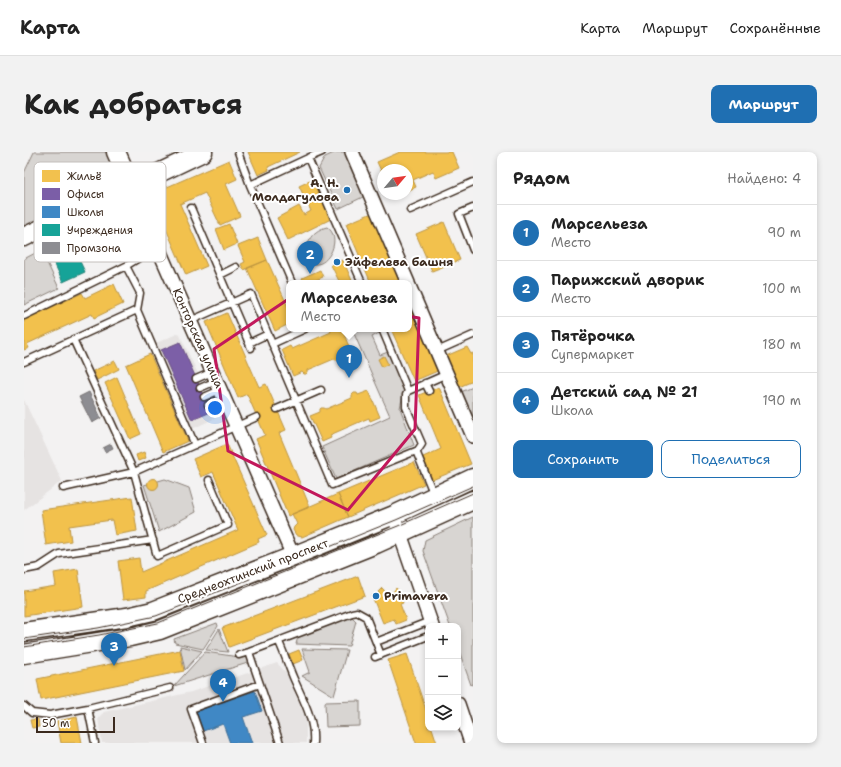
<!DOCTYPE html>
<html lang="ru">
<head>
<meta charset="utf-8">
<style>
  body { margin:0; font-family:"Shantell Sans",sans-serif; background:#f2f2f2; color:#222 }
  .controls { position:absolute; right:12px; bottom:12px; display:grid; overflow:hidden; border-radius:8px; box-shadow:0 2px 6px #0003 }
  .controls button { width:36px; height:36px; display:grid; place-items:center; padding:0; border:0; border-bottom:1px solid #e0e0e0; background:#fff; color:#222; font:20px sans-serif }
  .compass { position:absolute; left:353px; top:12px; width:36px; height:36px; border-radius:50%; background:#fff; box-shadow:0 2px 6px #0003; rotate:61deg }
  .scale { position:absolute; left:12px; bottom:10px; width:79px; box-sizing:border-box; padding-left:4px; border:2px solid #3b2a1e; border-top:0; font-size:11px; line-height:14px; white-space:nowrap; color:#3b2a1e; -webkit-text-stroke:3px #fff; paint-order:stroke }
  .you { position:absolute; left:191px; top:256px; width:14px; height:14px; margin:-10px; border:3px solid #fff; border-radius:50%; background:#1a73e8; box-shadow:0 0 0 6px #1a73e833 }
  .badge { display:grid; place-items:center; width:26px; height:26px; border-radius:50%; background:#1f6fb2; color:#fff; font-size:13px; font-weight:700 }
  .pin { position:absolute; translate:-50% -33px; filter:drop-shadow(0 1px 2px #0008) }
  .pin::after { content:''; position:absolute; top:21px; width:14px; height:12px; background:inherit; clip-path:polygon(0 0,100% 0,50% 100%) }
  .popup { position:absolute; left:262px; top:128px; width:126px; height:52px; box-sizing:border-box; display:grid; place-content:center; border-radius:8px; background:#fff; filter:drop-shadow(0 1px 3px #0005); font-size:13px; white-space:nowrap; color:#767676 }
  .popup b { font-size:15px; color:#222 }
  .popup::after { content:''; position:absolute; left:50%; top:100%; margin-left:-8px; border:8px solid transparent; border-top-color:#fff }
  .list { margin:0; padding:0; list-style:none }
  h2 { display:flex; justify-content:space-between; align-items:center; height:52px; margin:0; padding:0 16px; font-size:17px }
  h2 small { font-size:13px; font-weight:400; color:#767676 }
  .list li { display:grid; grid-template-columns:26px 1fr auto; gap:12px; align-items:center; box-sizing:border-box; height:56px; padding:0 16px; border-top:1px solid #e0e0e0 }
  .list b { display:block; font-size:15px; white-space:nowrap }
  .list p { margin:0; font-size:13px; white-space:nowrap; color:#767676 }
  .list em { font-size:13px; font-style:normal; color:#767676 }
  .actions { display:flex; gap:8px; padding:12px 16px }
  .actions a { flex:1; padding:9px 0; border:1px solid #1f6fb2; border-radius:8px; text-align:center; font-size:14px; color:#1f6fb2 }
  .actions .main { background:#1f6fb2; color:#fff }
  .icon { flex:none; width:22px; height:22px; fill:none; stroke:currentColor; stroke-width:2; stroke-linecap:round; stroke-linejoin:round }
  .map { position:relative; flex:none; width:449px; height:591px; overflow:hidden; border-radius:8px }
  header { display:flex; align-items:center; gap:24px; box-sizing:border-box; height:56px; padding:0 20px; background:#fff; border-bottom:1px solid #e0e0e0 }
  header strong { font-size:19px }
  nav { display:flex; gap:22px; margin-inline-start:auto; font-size:14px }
  .intro { display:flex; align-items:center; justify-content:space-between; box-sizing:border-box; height:96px; padding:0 24px }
  h1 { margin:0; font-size:28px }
  .button { padding:10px 18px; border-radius:8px; background:#1f6fb2; color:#fff; font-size:14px; font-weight:700 }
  main { display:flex; gap:24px; padding:0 24px }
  aside { flex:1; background:#fff; border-radius:8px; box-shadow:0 2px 6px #0003 }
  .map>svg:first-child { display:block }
  .built { fill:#e6e3e2 }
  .green { fill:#d8d5d2; stroke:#8a8078 }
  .homes { fill:#f2c14e; stroke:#bb9440 }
  .offices { fill:#7b5ea7; stroke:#684e7e }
  .schools { fill:#3f88c5; stroke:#3e6c93 }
  .public { fill:#17a398; stroke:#227f73 }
  .industry { fill:#8d8d92; stroke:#746f6f }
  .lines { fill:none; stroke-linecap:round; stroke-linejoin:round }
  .lane-casing { stroke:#3b2a1e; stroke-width:9 }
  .street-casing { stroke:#3b2a1e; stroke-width:16 }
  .secondary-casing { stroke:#3b2a1e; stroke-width:21 }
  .lane { stroke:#fff; stroke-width:6 }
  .street { stroke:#fff; stroke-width:13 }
  .secondary { stroke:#fff; stroke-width:18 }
  .tram { stroke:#3b2a1e; stroke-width:1 }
  .marked { fill:none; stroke:#c2185b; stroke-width:3; stroke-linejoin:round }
  .poi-dot { fill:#1f6fb2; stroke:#fff; stroke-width:1.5 }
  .labels { text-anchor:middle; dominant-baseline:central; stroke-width:4; stroke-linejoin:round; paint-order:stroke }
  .poi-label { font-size:12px; font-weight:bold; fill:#3b2a1e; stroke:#fff; text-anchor:start }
  .street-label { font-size:12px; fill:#3b2a1e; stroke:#fff }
  .key { fill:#fff; stroke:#c4bfbc; stroke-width:1 }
  .key-label { font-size:11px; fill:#3b2a1e }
</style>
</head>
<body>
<header>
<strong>Карта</strong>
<nav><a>Карта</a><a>Маршрут</a><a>Сохранённые</a></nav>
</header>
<div class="intro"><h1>Как добраться</h1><a class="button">Маршрут</a></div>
<main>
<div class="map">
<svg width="449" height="591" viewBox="0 0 449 591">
  <rect width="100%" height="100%" fill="#f3f2f2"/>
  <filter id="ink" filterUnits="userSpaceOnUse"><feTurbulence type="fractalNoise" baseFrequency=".025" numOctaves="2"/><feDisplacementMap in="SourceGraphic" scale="8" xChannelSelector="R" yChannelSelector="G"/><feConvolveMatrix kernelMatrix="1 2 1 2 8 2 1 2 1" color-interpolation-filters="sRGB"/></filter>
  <g filter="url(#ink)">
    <path class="built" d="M155,181L194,265L168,277L130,192Z
      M0,248L38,329L0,358Z
      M253,511L263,522L282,567V591H78L74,566L80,560L167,540Z"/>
    <path class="green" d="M10,0H85L95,26L94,30L91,33L0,75V21Z
      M312,0H321L341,44L314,57L295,16L301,5Z
      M303,75C319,86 304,114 291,112C288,112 287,110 285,109C279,94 286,79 303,75Z
      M17,98L35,136L0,153V107Z
      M328,177H353L355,181L348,185L356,203L364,200L380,238L376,256L390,293L312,327L298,295L366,264Z
      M449,235V267L437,240Z
      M141,327L165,336L172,360L135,380L120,333Z
      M449,365V532L447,533L434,496V474H426L399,399L401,388Z
      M327,464L332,469L325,494L272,492L274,485Z
      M193,471L194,474L179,497L151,491L150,487Z
      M195,477L204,500L182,498Z
      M156,494L178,499L161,518Z
      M278,497L323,498L310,544L278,524L286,520Z
      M181,500L215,505L224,503L227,510L150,534Z
      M336,549V574L302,575L301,550Z"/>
    <path class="homes" d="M224,0H276L244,15L245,18L234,23Z
      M376,0H428L435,16L412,26L409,19L389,28L392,35L383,39V18H359V23L353,10Z
      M205,8L213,27L202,32L216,64L196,73L181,41L156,52L183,114L162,123L127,42Z
      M288,28L307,67L264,88L253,66L275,54L280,63L287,59L275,34Z
      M348,61L379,131H347L322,72Z
      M420,70L436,108L408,119L392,82Z
      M205,72L213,92L200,98L192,77Z
      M234,86L243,108L220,118L217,112L221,110L214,94Z
      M243,108L265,157V172L251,179L223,116Z
      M319,108L329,131H316L307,113Z
      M296,118L299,125L290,129L291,131H280L278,126Z
      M90,132L99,152L70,166L68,162L3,192L5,196L0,198V168L58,141L61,146Z
      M385,146L416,218L390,229L367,177H385Z
      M203,161L235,235L242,232L262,278L255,281L286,355L264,364L232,287L241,283L223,242L214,246L182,170Z
      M306,177H318L327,200L317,204V206L315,208H312L310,207L284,218V220L282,222H280L278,220L269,224L258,198L266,194L268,197L307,180Z
      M443,195L447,202L449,201V229L435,235L422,204Z
      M126,202L164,289L139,300L102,213Z
      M360,204L364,212L358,215L354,207Z
      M91,209L95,217L73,228L69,219Z
      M93,225L117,282L106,287L81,231Z
      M415,235L447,312L408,328L399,305L417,297L395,243Z
      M345,239L356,265L346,269L345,266L340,268L306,283L307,286L298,290L286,264L296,260V257L297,256H300L302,257L328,246V243L330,241H333L334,243Z
      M203,292L243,383L234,387L235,390L122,439V445L99,448L94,409L115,406L117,420L214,378L189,320L177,325L169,307Z
      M120,300L122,306L114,309L112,303Z
      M390,310L400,332L324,365L314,342Z
      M123.5 332a5.5 5.5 0 1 1 11 0a5.5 5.5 0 1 1-11 0Z
      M314,342L324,365L278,385L274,384L272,383L269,378L270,375L273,372L268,362Z
      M108,345L113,379L91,383L88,368L45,374L47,389L22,393L17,358Z
      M54,417L59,455L0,464V439L32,434L30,421Z
      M334,424L341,444L205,495L198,476Z
      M358,436L360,438L363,444L369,442V440L372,436L374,438L379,451L376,452L382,468L372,472L370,467L359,471L348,444L355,442L354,440Z
      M156,498L160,519L17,548L13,527Z
      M275,498L279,508L269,512L265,502Z
      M383,502L404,564V576H408L413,591H392L364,508Z
      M53,565L58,591H37L33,569Z
      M14,567L15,575L8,576L6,568Z"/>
    <path class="offices" d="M156,190L187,260L168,268L137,198Z"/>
    <path class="schools" d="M231,539L238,559L219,565L228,591H206L199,572L179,579L172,559Z"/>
    <path class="public" d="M97,48H101L103,51V54L101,56L118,93L100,101L90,79L50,97L61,120L39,130L20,89L95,54V50Z"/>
    <path class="industry" d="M65,240L77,266L68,271L55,245Z
      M87,292L89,296L81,300L79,296Z"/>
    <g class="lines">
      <defs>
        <path id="lane" d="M214,0L226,33L284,6
          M298,0L284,6L338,131
          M226,33L268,131
          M167,56L227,196
          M449,56L435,62L449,98
          M386,58L449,30
          M44,66L48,76
          M102,114L116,141L113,158L171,293
          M196,123L212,115
          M0,164L102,114L123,101L134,96
          M166,169L227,142L308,333L392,299L410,343
          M358,177L384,239L423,222
          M49,187L110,320L133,404L204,373L185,328
          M225,191L244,182
          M248,192L281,177
          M413,199L449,183
          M0,210L113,158
          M172,227L188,220
          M401,231L405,239
          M176,236L192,229
          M384,239L382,243V255L398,292L394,298L392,299
          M180,245L196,238
          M184,253L200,246
          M253,257L297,238
          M39,336L110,320L233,265
          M0,418L15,415L35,402L129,388
          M255,490C260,501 264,513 269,525C278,546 291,567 289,591
          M352,490L406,469
          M225,500L256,591
          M215,503L225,500L328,461L333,460L342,465L357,503
          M351,505L404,484
          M0,554L8,561L26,563L64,556L146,536
          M64,556L71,591
          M179,591L167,557L236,532"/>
        <path id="street" d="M328,0L384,131
          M107,34L269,404
          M385,134L449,284
          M373,373L408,474
          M434,552L447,591"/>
        <path id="secondary" d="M92,0L107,34
          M0,85L179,0
          M0,480L103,465L129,459L269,404L370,363L449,326
          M0,502L106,485L136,478L352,392L449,348"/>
      </defs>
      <use href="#lane" class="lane-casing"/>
      <use href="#street" class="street-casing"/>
      <use href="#secondary" class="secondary-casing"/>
      <use href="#lane" class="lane"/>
      <use href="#street" class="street"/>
      <use href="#secondary" class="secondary"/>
      <path class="tram" d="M298,398L372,368L449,334
        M0,487L74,476L132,464L226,427
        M0,495L75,483L134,471L374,374L449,341"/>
    </g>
  </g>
  <path class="marked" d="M269,144L395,166L391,277L324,358L204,299L190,197Z"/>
  <g class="poi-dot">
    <circle cx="323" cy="38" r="4"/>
    <circle cx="313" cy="110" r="4"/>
    <circle cx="352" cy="444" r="4"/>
  </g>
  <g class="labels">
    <g class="poi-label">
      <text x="315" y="31" text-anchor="end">А. Н.<tspan x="315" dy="14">Молдагулова</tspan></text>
      <text x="321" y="110">Эйфелева башня</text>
      <text x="360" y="444">Primavera</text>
    </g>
    <g class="street-label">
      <text transform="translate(174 186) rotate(66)">Конторская улица</text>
      <text transform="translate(229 419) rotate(-21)">Среднеохтинский проспект</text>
    </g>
  </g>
  <rect x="10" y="10" width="132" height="100" rx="6" class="key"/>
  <rect x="18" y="18" width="18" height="12" fill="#f2c14e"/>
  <rect x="18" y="36" width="18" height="12" fill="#7b5ea7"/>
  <rect x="18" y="54" width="18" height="12" fill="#3f88c5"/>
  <rect x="18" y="72" width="18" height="12" fill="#17a398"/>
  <rect x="18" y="90" width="18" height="12" fill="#8d8d92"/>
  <g class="key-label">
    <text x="43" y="28">Жильё</text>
    <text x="43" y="46">Офисы</text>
    <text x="43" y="64">Школы</text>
    <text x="43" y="82">Учреждения</text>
    <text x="43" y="100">Промзона</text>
  </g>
</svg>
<div class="controls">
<button>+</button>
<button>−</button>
<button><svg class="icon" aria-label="layers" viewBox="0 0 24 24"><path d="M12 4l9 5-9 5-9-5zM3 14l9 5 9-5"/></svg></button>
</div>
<svg class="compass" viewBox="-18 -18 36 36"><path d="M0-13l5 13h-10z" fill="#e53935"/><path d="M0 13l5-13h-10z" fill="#767676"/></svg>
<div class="scale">50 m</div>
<div class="you"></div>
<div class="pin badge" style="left:325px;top:226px">1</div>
<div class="popup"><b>Марсельеза</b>Место</div>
<div class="pin badge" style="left:286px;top:122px">2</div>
<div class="pin badge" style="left:90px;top:514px">3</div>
<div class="pin badge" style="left:199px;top:550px">4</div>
</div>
<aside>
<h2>Рядом<small>Найдено: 4</small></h2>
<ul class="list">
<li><span class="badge">1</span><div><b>Марсельеза</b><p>Место</p></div><em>90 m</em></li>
<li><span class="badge">2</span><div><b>Парижский дворик</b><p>Место</p></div><em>100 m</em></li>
<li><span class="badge">3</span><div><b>Пятёрочка</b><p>Супермаркет</p></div><em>180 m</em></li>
<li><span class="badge">4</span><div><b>Детский сад № 21</b><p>Школа</p></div><em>190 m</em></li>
</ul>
<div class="actions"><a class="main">Сохранить</a><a>Поделиться</a></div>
</aside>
</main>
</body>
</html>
